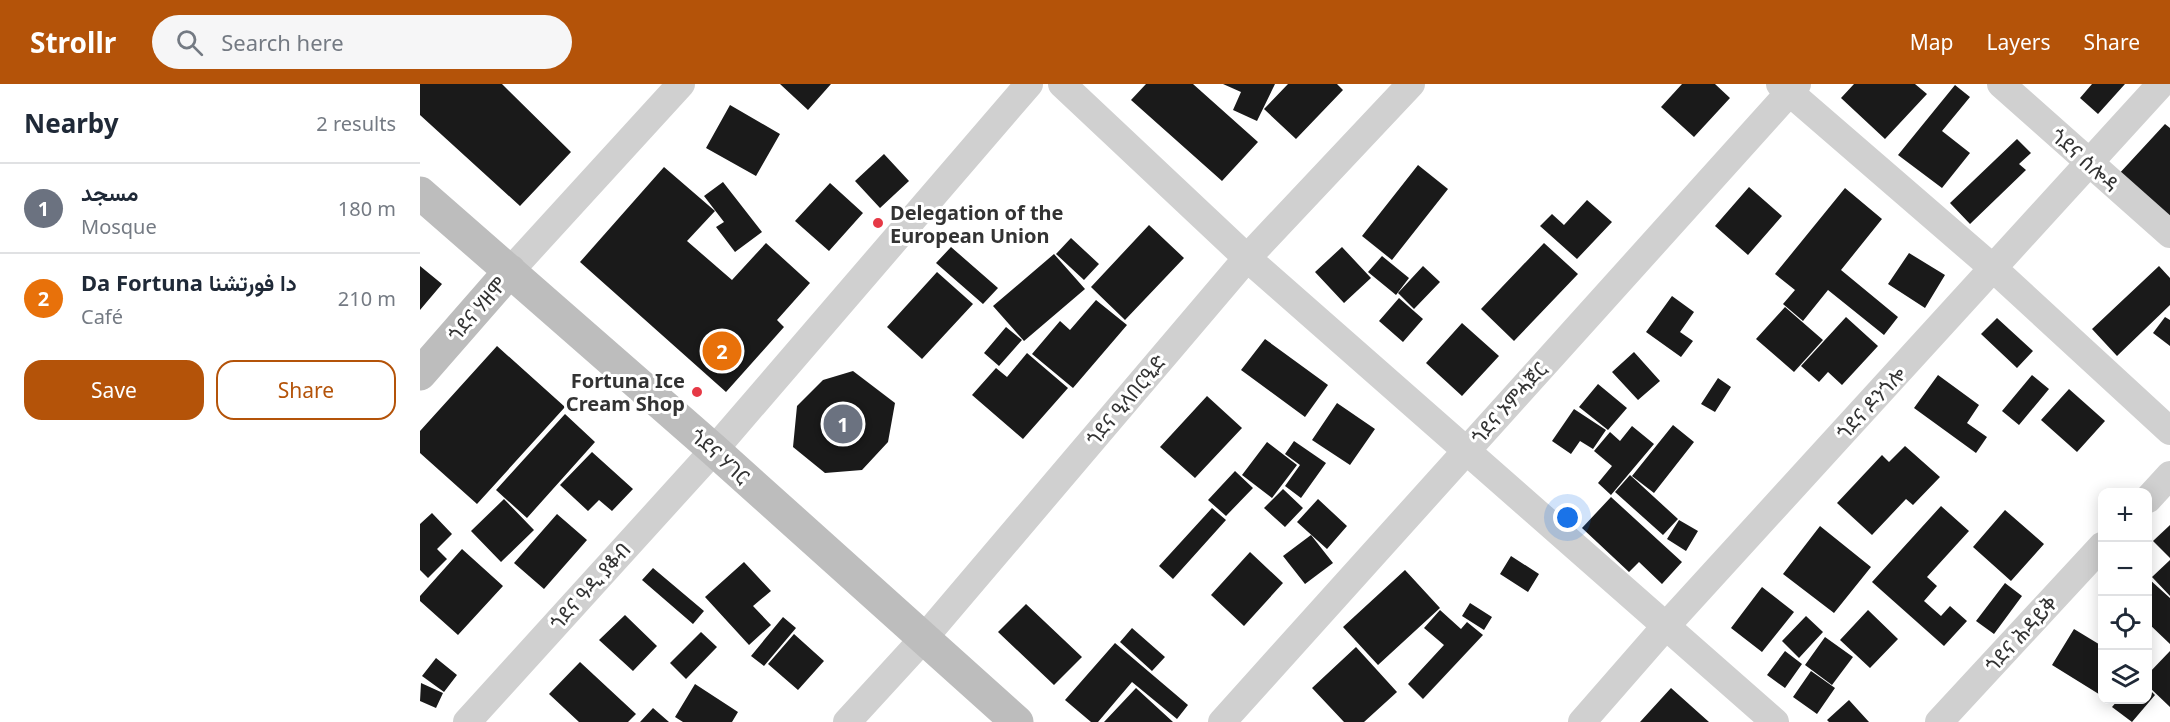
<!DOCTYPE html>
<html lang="en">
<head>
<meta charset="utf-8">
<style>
  body { margin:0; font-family:"Noto Sans",Vazirmatn,"Noto Sans Ethiopic",sans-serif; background:#f6f6f7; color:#1f2937 }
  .controls { position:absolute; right:18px; bottom:18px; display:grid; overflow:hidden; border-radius:12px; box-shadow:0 3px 15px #0003 }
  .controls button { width:54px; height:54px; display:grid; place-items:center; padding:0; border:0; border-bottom:2px solid #e0e1e3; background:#fff; color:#1f2937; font:30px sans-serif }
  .you { position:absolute; left:1148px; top:434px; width:21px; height:21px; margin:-15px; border:4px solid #fff; border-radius:50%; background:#1a73e8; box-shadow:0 0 0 9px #1a73e833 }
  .badge { display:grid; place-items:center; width:39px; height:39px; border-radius:50%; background:#b45309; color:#fff; font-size:20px; font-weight:700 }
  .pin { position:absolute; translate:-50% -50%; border:3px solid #fff; box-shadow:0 2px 6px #0006 }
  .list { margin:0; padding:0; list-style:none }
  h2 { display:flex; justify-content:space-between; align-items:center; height:78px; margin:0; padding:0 24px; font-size:26px }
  h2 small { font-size:20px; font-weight:400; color:#747a83 }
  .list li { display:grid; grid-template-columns:39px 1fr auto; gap:18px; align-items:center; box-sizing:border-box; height:90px; padding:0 24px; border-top:2px solid #e0e1e3 }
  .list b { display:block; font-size:22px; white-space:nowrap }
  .list p { margin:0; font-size:20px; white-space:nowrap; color:#747a83 }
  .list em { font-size:20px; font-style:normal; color:#747a83 }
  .actions { display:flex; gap:12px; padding:18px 24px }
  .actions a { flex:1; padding:14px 0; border:2px solid #b45309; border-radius:18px; text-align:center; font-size:21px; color:#b45309 }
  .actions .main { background:#b45309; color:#fff }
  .icon { flex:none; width:33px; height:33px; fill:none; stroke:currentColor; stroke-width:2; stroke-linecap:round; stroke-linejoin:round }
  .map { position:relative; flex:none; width:1750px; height:638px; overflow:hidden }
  header { display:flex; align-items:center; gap:36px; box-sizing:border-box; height:84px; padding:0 30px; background:#b45309; color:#fff }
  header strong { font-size:28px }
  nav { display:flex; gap:33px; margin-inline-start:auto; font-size:21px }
  .search { width:420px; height:54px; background:#f6f6f7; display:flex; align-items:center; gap:15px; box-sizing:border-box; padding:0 21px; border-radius:33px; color:#747a83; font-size:22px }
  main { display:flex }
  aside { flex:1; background:#fff }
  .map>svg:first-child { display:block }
  .building { fill:#1a1a1a }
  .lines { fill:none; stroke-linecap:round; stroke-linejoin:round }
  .street { stroke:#d0d0d0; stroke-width:28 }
  .secondary { stroke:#bdbdbd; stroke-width:33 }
  .poi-dot { fill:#e63946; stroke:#fff; stroke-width:2 }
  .labels { text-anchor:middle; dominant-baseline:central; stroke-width:6; stroke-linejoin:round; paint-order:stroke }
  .street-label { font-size:20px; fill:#333; stroke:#fff }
  .poi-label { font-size:20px; font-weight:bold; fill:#333; stroke:#fff; text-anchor:start }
</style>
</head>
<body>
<header>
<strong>Strollr</strong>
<div class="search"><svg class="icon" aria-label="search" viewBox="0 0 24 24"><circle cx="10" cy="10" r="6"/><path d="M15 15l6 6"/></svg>Search here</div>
<nav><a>Map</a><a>Layers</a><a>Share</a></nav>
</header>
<main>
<aside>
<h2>Nearby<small>2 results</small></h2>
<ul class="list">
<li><span class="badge" style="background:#6b7280">1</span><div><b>مسجد</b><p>Mosque</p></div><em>180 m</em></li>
<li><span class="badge" style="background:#e8710a">2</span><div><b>Da Fortuna دا فورتشنا</b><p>Café</p></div><em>210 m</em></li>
</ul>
<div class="actions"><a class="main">Save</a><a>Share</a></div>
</aside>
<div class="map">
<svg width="1750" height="638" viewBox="0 0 1750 638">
  <rect width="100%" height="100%" fill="#fff"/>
  <path class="building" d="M0,0H82L151,68L100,122L0,31Z
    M360,0H411L388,26Z
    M726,0H773L838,58L802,97L711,16Z
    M803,0H855L837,37L813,26L821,8Z
    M868,0H917L923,6L876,55L844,25Z
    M1262,0H1295L1310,14L1274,53L1241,23Z
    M1434,0H1495L1507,10L1465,55L1421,14Z
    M1672,0H1705L1678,30L1660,14Z
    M1535,1L1550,13L1522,47L1550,69L1522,104L1478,71Z
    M310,21L360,50L336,92L286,64Z
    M1745,40L1750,44V141L1697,92Z
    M1597,55L1611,69L1599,80L1606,86L1550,140L1530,119Z
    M464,70L489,97L460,124L435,97Z
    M998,81L1028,105L972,176L942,152Z
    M244,83L295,127L267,157L312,196L346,159L390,199L357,236L364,243L306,308L160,178Z
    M303,98L342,148L315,168L296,143L304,138L284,112Z
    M410,99L443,129L409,167L375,137Z
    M1329,103L1362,132L1328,171L1295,142Z
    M1425,104L1462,135L1421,186L1478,233L1464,251L1408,206L1383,237L1363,220L1375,206L1355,190Z
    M1167,116L1192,138L1157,175L1120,142L1132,130L1144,141Z
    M729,141L764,174L705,236L671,203Z
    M651,154L679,180L664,196L636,170Z
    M1124,159L1158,190L1094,257L1061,225Z
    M531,163L578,204L563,220L516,179Z
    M922,163L951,194L924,219L895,188Z
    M1489,169L1525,191L1505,224L1468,200Z
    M634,170L665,205L604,257L573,222Z
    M962,172L989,194L976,211L948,188Z
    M0,182L22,200L0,226Z
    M1003,182L1020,198L994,225L978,209Z
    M1739,182L1750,194V221L1697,272L1672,245Z
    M517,188L553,220L502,275L467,243Z
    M1252,212L1274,228L1260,248L1273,257L1261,273L1226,248Z
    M979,214L1003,235L983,258L959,237Z
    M676,216L707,241L653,304L612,270L640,237L650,246Z
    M1365,223L1403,256L1374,288L1336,255Z
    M1426,233L1458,262L1422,301L1408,288L1399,298L1381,282Z
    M1745,233L1750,236V262L1733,249Z
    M1577,234L1613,267L1597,284L1561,250Z
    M1042,239L1079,272L1042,312L1006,279Z
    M586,243L602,256L579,282L564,269Z
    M845,255L908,301L885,333L821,286Z
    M77,262L145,323L57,420L0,369V347Z
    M1214,268L1240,297L1218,316L1192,288Z
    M607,269L648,304L603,355L552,311L576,284L587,293Z
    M433,287L475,319L468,358L442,386L405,389L373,363L377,322L403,296Z
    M1518,291L1559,321L1547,339L1567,353L1556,369L1494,324Z
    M1612,291L1629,305L1599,341L1582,327Z
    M1298,294L1311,303L1295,328L1281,320Z
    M1178,300L1207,324L1188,346L1159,323Z
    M1649,305L1685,337L1657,368L1621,336Z
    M787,312L822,344L775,394L740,363Z
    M917,319L955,345L930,381L892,356Z
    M1154,325L1186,346L1173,365L1160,357L1151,370L1132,357Z
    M145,330L175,358L107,434L76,406Z
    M1253,341L1274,358L1234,409L1212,392Z
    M1212,342L1234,360L1191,411L1178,399L1192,382L1174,367L1190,348L1200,357Z
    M874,357L906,379L881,414L865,402L880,381L865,370Z
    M847,358L877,381L852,414L822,391Z
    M1485,362L1520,393L1493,421L1486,415L1452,451L1417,419L1462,371L1469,378Z
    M172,368L213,405L192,427L179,416L168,427L140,401Z
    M815,387L833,404L806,432L788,416Z
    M1210,391L1258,435L1243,451L1195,408Z
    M863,405L883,424L865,443L844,424Z
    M1191,413L1262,478L1242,500L1219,478L1209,488L1162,444Z
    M84,415L114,446L81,478L51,447Z
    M898,415L927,442L907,465L877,438Z
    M1521,422L1549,447L1507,493L1517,502L1504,517L1521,532L1530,522L1547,537L1524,562L1452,498Z
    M792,424L806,436L753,495L739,482Z
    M1585,426L1624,460L1591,497L1553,463Z
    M12,429L32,450L17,465L27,475L8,494L0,486V440Z
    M137,430L167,456L124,505L94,479Z
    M1259,436L1278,447L1266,467L1247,455Z
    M1750,441V474L1733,457Z
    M1400,442L1451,483L1414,529L1363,490Z
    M891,451L913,479L885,500L863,472Z
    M42,465L83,502L38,551L0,517V512Z
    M830,468L863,499L824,542L791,511Z
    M1091,472L1119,490L1108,508L1080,490Z
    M1750,476V512L1732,493Z
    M324,478L351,507L333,522L351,541L329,561L285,513Z
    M233,484L284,527L273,540L222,496Z
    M985,486L1020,524L958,581L923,543Z
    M1729,495L1750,514V560L1728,539Z
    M1585,499L1602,512L1574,550L1556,537Z
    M1342,503L1374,528L1342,568L1311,544Z
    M1050,519L1072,533L1064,546L1042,532Z
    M606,520L662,573L634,601L578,548Z
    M1020,526L1041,545L1047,538L1063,551L1003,615L988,600L1024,561L1004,544Z
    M1448,526L1478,555L1450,584L1420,556Z
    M205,531L237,562L213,587L179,556Z
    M1386,532L1403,548L1379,574L1362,557Z
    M363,533L376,544L344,582L331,572Z
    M712,544L745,573L732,587L700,558Z
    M1654,545L1682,562V612L1632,581Z
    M281,548L297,563L266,595L250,579Z
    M374,550L404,577L378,606L348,580Z
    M1405,553L1433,573L1412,601L1385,581Z
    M695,559L768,621L757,635L712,598L678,638H671L645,616Z
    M936,563L977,608L944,638H924L892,604Z
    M1365,567L1382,580L1365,604L1347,591Z
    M1750,567V623L1728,602V590Z
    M16,574L37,591L24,608L2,592Z
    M160,578L216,630L208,638H159L129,610Z
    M1391,587L1415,604L1397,630L1373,613Z
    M1,599L23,609L16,624L0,617Z
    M275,600L318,628L312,638H263L255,633Z
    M716,604L753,638H684Z
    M1251,604L1289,638H1220Z
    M1728,604L1735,611L1712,638L1692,623L1698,616H1728Z
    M1429,616L1449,638H1409L1407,636Z
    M233,624L249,638H220Z"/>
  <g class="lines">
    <path class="street" d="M642,0L827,174L1355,638
      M1360,0L1574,185L1750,347
      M1581,0L1750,150
      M90,187L261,0
      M1728,415L1750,391
      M47,638L294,366L609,0
      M427,638L504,554L827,174L991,0
      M802,638L1377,0
      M1162,638L1245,543L1741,0
      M1519,638L1682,462"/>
    <path class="secondary" d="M0,109L294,366L597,638
      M0,290L90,187"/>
  </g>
  <g class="poi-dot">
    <circle cx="458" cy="139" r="6"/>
    <circle cx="277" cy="308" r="6"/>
  </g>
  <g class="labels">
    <g class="street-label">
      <text transform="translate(1665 76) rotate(42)">ጎደና ሰሎዳ</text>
      <text transform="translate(57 225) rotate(-49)">ጎደና ሃዘሞ</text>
      <text transform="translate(706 316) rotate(-50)">ጎደና ዒላበርዒድ</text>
      <text transform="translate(1089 319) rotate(-48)">ጎደና ኦምሓጀር</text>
      <text transform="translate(1451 319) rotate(-47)">ጎደና ዶንጎሎ</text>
      <text transform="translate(300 372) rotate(42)">ጎደና ሃገር</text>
      <text transform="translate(170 502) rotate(-48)">ጎደና ዓዲ ያቆብ</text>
      <text transform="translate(1601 550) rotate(-47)">ጎደና ሕዳይቅ</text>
    </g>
    <g class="poi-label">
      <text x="470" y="128">Delegation of the<tspan x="470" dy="23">European Union</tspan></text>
      <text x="265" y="296" text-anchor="end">Fortuna Ice<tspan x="265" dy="23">Cream Shop</tspan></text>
    </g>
  </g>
</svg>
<div class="controls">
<button>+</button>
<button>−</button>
<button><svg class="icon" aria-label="locate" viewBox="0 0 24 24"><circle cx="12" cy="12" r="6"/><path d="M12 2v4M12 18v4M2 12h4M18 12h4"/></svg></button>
<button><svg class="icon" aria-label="layers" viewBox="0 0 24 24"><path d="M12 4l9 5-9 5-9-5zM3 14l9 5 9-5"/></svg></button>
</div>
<div class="you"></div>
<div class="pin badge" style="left:423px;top:340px;background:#6b7280">1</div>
<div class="pin badge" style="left:302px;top:267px;background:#e8710a">2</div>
</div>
</main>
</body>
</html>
